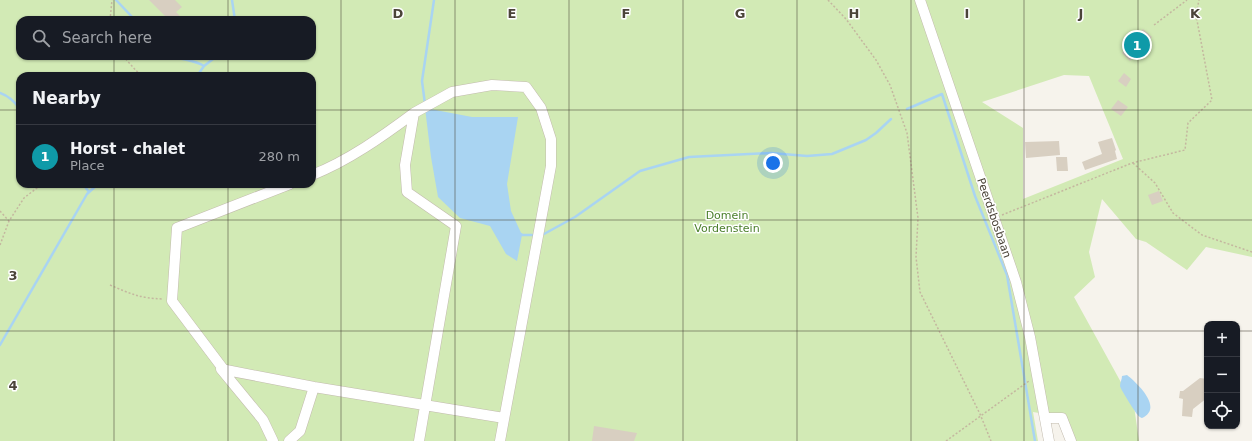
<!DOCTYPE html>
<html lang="en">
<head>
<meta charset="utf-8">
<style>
  body { margin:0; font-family:"DejaVu Sans",sans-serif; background:#20242c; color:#f1f3f6 }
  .controls { position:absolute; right:12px; bottom:12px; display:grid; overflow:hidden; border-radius:8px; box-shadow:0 1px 3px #0004 }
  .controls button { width:36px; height:36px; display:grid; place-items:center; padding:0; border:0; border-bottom:1px solid #363941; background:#171b24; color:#f1f3f6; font:20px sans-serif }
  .you { position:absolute; left:773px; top:163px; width:14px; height:14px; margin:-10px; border:3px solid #fff; border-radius:50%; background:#1a73e8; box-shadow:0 0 0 6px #1a73e833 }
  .badge { display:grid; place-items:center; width:26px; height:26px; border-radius:50%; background:#fc3f1d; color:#fff; font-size:13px; font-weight:700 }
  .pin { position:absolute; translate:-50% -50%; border:2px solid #fff; box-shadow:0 1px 4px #0006 }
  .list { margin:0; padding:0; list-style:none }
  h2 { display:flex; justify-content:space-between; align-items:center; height:52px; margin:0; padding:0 16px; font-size:17px }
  h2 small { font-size:13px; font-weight:400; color:#9ea1a6 }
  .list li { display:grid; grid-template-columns:26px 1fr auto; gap:12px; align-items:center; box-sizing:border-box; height:64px; padding:0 16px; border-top:1px solid #363941 }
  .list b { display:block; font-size:15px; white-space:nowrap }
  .list p { margin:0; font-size:13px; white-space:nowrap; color:#9ea1a6 }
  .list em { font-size:13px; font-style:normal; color:#9ea1a6 }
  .icon { flex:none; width:22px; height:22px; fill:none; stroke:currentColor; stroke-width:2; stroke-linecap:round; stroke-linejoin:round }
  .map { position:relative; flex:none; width:1252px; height:441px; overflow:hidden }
  .search { position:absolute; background:#171b24; box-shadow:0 1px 3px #0004; left:16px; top:16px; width:300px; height:44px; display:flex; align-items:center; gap:10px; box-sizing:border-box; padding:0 14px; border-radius:12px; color:#9ea1a6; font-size:15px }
  .panel { position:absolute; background:#171b24; box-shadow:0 1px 3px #0004; left:16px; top:72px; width:300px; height:116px; border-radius:12px }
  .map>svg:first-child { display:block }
  .green { fill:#d2eab5; fill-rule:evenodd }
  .water { fill:#a9d4f2 }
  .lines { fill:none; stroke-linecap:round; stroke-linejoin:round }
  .stream { stroke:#a9d4f2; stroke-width:2.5 }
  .building { fill:#d8cfc1 }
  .minor-casing { stroke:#c2bbae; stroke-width:11 }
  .path { stroke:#c4b79f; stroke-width:1.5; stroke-dasharray:2 2; stroke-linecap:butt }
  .minor { stroke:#fff; stroke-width:10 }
  .grid { fill:none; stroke:#4b4439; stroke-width:1; stroke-opacity:0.55 }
  .labels { text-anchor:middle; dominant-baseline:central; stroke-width:3; stroke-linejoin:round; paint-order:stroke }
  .park-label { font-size:11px; fill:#4a7f2a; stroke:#fff }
  .street-label { font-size:11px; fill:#4b4439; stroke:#fff }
  .grid-label { font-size:13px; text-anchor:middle; font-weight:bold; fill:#4b4439; stroke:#fff; stroke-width:3; stroke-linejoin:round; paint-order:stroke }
</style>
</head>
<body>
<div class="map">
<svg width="1252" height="441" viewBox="0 0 1252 441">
  <rect width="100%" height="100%" fill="#f6f3ec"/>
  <path class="green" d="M0,0H1252V257L1206,247L1187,270L1146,242L1136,239L1102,199L1089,252L1095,277L1074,297L1134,406L1139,441H1073L1063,417L1033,412L1038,441H0ZM20,20H312V56H20ZM1064,75L1089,76L1123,159L1023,199V128L982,102ZM20,76H312V184H20Z"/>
  <path class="water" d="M425,108L472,117H518L507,184L511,211L522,235L517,261L506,254L490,226L460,218L438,197L431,157Z
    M1127,375C1137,383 1164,408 1142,418C1140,417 1139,417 1137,414C1135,412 1120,388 1120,386C1120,383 1122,379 1122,376Z"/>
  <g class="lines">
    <path class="stream" d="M116,0L135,20
      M232,0L235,20
      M173,56C183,60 194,60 204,66
      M197,76L204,66L217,56
      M0,93C9,96 14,101 20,109
      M425,104L422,81L434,0
      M907,109L942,94L975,196L1007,275L1035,441
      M83,184L89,192
      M521,234L522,235H532
      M544,234L575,217L640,171L689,157L771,153L807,156L832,154L866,140L876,133L891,119
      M0,345L87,194L98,184"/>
  </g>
  <path class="building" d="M149,0H175L182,7L176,12L184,20H169Z
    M1143,29L1152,37L1130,61L1122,53Z
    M1124,73L1131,79L1126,87L1118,81Z
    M1118,100L1128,107L1121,116L1111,109Z
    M1112,138L1116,150L1115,151L1117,159L1085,170L1082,162L1102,154L1098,142Z
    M1059,141L1060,155L1026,158L1025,142Z
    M1056,157H1067L1068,171H1057Z
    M1159,191L1163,201L1152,205L1148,195Z
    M1200,378L1207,379V398L1193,409L1192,417L1182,416L1183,399L1179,398L1180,391H1183Z
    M594,426L637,433L634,441H592Z"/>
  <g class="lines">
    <defs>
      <path id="minor" d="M920,0L1016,282L1030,337L1049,441
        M312,175C348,161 383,136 414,113
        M224,370L172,301L177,228L290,184
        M1045,418H1062L1071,441
        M273,441L263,420L221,369L314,387L504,418
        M289,441L300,431L314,387
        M419,441L456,226L407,192L405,165L414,113L452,92L492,85L526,87L541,108L551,139V166L500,441"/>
    </defs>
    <use href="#minor" class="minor-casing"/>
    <path class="path" d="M828,0L846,19L876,60L890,85L907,133L918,218L916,257L920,292L980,414L991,441
      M110,20L112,0
      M1154,25L1187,0
      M123,56L141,76
      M1133,163L1155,183L1173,213L1202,235L1252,252
      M0,211L9,221
      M1002,215L1132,163L1185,150L1188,123L1212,100L1196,15L1199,0
      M0,245L9,221L24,198L42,184
      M110,285C131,294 139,298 163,299
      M946,441L1029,381"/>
    <use href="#minor" class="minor"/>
  </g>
  <path class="grid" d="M114,0V20M228,0V20M341,0V441M455,0V441M569,0V441M683,0V441M797,0V441M911,0V441M1024,0V441M1138,0V441M114,56V76M228,56V76M0,110H20M312,110H1252M114,184V441M228,184V441M0,220H1252M0,331H1207M1237,331H1252"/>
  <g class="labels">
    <g class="park-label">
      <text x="727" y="215">Domein<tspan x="727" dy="13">Vordenstein</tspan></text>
    </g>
    <g class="street-label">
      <text transform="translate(994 218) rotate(71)">Peerdsbosbaan</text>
    </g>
  </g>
  <g class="grid-label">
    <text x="398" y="18">D</text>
    <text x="512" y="18">E</text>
    <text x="626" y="18">F</text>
    <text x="740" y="18">G</text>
    <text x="854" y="18">H</text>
    <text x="967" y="18">I</text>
    <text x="1081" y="18">J</text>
    <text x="1195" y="18">K</text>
    <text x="13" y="280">3</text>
    <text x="13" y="390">4</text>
  </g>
</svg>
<div class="controls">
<button>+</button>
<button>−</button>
<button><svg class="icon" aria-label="locate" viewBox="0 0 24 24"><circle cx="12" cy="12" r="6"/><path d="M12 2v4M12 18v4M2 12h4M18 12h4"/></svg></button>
</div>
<div class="you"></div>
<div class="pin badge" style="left:1137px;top:45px;background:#0f9aa8">1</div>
<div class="search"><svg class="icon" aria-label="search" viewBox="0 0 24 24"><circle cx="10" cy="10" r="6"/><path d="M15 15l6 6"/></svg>Search here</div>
<section class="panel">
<h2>Nearby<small></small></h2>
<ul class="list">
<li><span class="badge" style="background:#0f9aa8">1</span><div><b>Horst - chalet</b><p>Place</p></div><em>280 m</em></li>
</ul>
</section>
</div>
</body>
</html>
